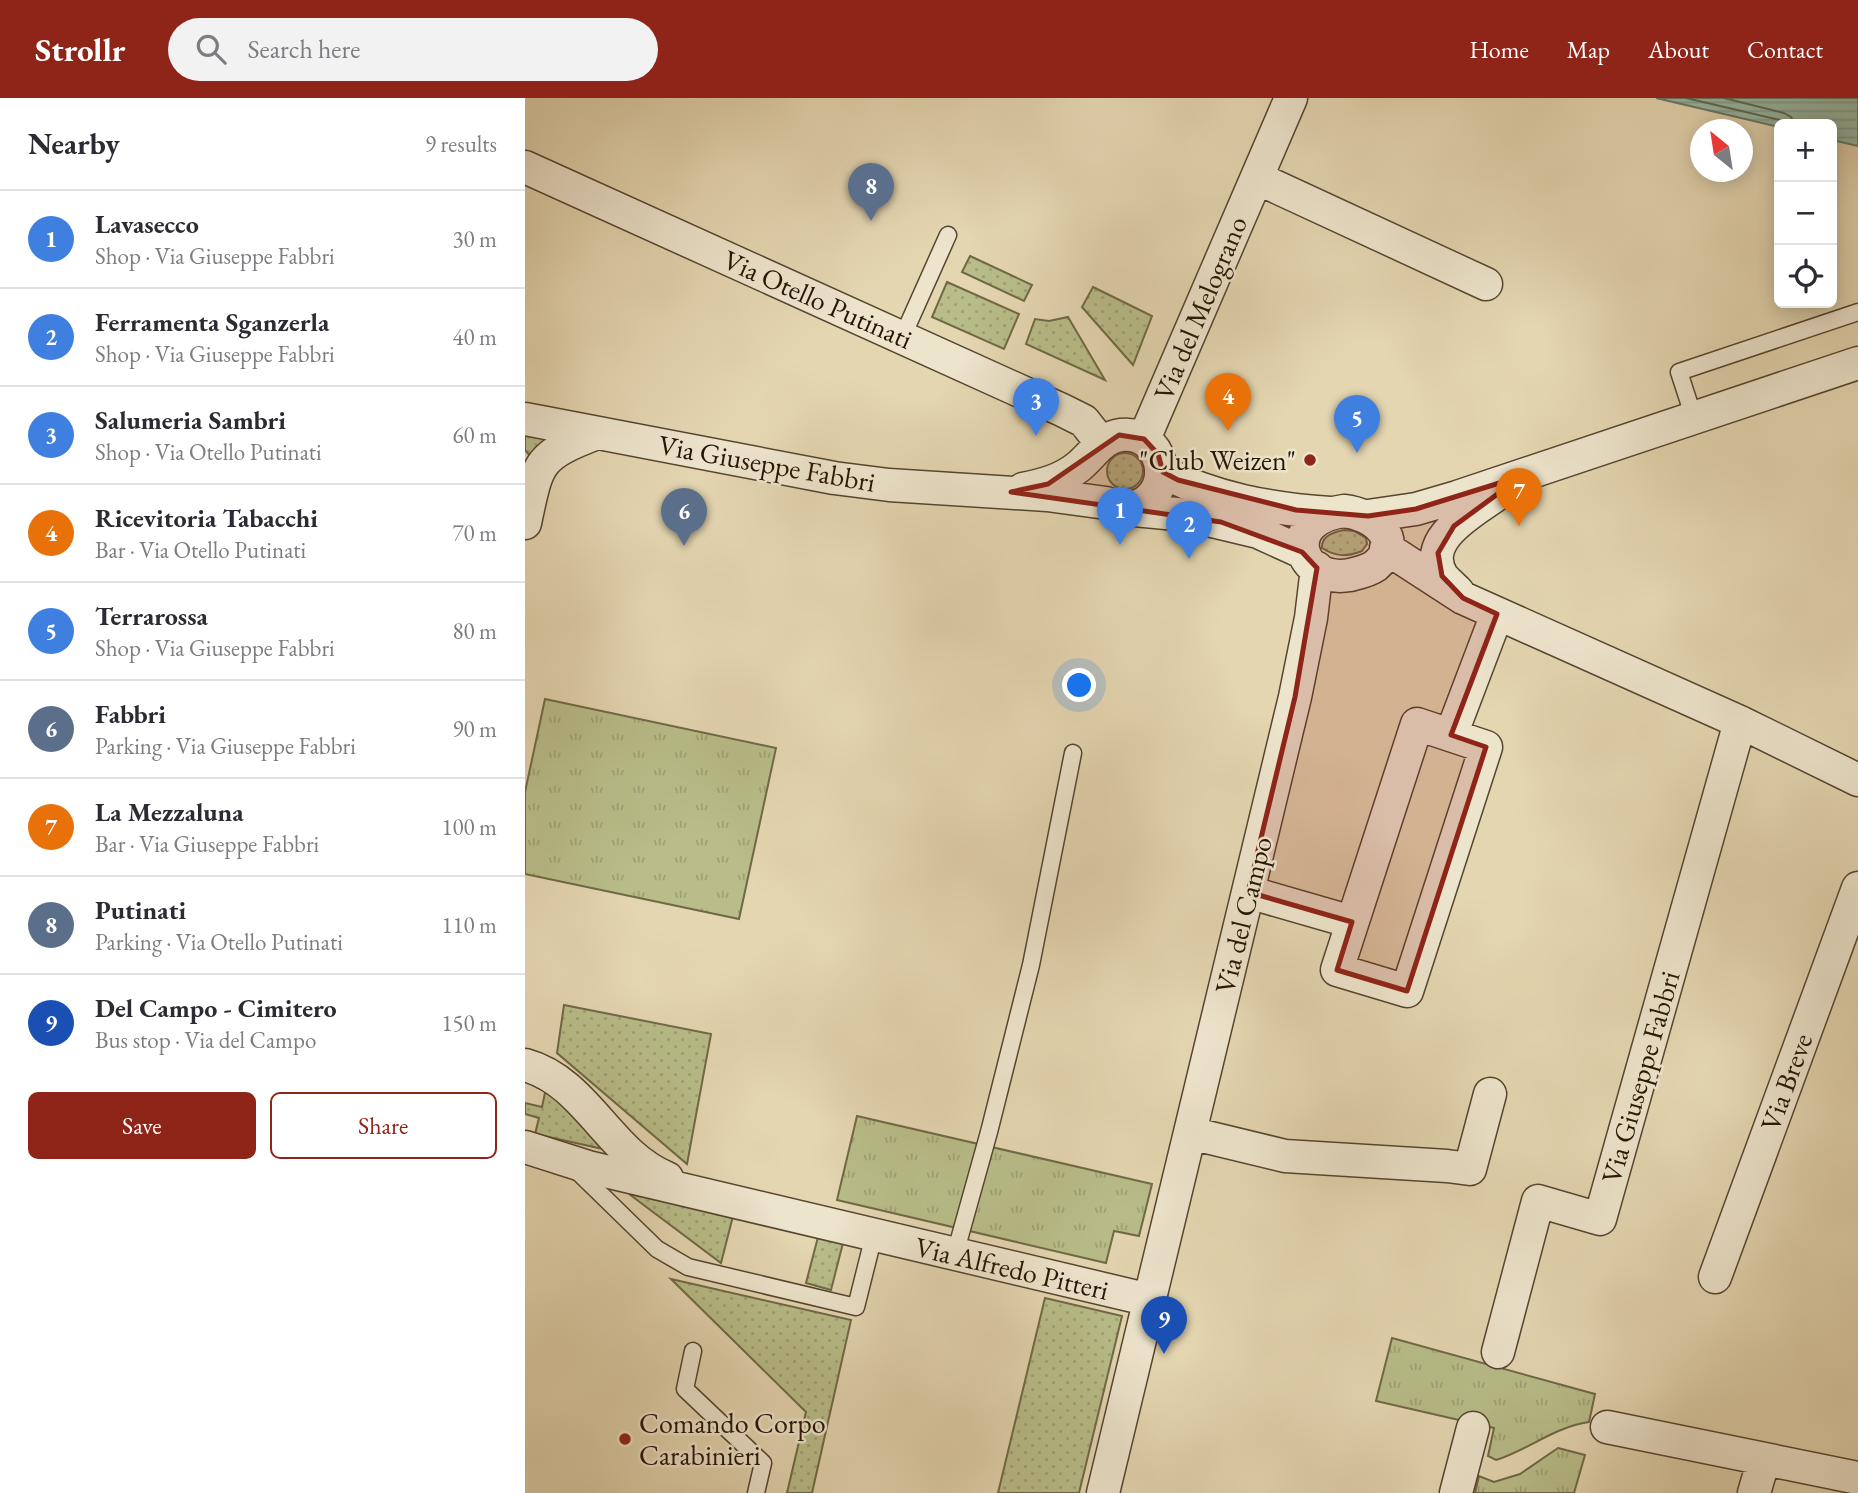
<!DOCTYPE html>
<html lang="en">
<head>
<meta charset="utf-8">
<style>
  body { margin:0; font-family:"EB Garamond",serif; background:#f2f2f3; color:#2b2b33 }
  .controls { position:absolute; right:21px; top:21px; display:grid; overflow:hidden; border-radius:10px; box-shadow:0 4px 18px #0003 }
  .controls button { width:63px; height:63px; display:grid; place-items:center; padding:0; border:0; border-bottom:2px solid #e1e1e2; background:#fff; color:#2b2b33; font:35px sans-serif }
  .compass { position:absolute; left:1165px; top:21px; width:63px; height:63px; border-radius:50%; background:#fff; box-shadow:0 4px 18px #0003; rotate:330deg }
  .you { position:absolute; left:555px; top:588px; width:24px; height:24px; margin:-18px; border:5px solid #fff; border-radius:50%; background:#1a73e8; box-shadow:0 0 0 10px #1a73e833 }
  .badge { display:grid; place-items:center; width:46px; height:46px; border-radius:50%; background:#8f2418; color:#fff; font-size:23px; font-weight:700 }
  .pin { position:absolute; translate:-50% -58px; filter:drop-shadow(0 2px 4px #0008) }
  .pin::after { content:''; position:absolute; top:37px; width:24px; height:21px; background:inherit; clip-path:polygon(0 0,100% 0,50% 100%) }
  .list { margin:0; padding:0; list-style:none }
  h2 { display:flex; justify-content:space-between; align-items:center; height:91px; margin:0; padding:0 28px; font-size:30px }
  h2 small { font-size:23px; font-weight:400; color:#7c7c81 }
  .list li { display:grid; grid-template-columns:46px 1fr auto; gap:21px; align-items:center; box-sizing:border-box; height:98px; padding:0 28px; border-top:2px solid #e1e1e2 }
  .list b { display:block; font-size:26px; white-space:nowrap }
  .list p { margin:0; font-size:23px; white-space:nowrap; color:#7c7c81 }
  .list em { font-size:23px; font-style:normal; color:#7c7c81 }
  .actions { display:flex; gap:14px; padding:21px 28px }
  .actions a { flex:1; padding:16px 0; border:2px solid #8f2418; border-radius:10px; text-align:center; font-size:24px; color:#8f2418 }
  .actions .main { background:#8f2418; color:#fff }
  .icon { flex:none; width:38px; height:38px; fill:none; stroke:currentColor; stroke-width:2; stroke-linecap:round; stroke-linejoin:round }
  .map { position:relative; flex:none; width:1333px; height:1395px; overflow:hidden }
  header { display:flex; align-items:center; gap:42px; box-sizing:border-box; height:98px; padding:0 35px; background:#8f2418; color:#fff }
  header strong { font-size:33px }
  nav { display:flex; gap:38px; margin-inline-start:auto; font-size:24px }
  .search { width:490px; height:63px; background:#f2f2f3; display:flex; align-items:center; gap:18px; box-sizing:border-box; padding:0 24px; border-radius:38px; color:#7c7c81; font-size:26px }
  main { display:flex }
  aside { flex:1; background:#fff }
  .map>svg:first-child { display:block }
  .grass { fill:url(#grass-dots); stroke:#706946; stroke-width:2 }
  .park { fill:url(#park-tufts); stroke:#706946; stroke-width:2 }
  .water { fill:url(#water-rules); stroke:#6a7866; stroke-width:2 }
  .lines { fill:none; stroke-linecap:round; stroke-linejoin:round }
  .shore { stroke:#5f6856; stroke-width:2 }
  .service-casing { stroke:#56452f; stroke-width:19 }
  .minor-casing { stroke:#56452f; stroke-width:35 }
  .service { stroke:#ede4cc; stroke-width:16 }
  .minor { stroke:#ede4cc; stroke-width:32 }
  .marked { fill:#8f2418; fill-opacity:0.2; stroke:#8f2418; stroke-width:5; stroke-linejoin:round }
  .poi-dot { fill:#8f2418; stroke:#ede4cc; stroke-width:2.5 }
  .labels { text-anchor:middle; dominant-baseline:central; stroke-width:5; stroke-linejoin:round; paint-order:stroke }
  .street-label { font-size:28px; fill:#271504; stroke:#ede4cc }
  .poi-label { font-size:28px; fill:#271504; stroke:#ede4cc; text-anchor:end }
</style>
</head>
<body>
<header>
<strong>Strollr</strong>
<div class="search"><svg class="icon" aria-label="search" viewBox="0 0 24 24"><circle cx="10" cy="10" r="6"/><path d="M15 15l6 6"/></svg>Search here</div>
<nav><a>Home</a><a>Map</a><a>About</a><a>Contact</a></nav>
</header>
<main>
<aside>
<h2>Nearby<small>9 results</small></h2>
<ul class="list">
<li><span class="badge" style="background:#3f7fe0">1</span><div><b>Lavasecco</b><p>Shop · Via Giuseppe Fabbri</p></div><em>30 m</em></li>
<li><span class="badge" style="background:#3f7fe0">2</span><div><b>Ferramenta Sganzerla</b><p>Shop · Via Giuseppe Fabbri</p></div><em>40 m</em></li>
<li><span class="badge" style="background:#3f7fe0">3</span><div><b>Salumeria Sambri</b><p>Shop · Via Otello Putinati</p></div><em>60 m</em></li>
<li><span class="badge" style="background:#e8710a">4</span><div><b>Ricevitoria Tabacchi</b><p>Bar · Via Otello Putinati</p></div><em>70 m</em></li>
<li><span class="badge" style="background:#3f7fe0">5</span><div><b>Terrarossa</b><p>Shop · Via Giuseppe Fabbri</p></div><em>80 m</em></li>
<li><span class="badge" style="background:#5c6f8a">6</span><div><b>Fabbri</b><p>Parking · Via Giuseppe Fabbri</p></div><em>90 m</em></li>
<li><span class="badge" style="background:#e8710a">7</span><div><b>La Mezzaluna</b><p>Bar · Via Giuseppe Fabbri</p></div><em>100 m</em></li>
<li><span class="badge" style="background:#5c6f8a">8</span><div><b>Putinati</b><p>Parking · Via Otello Putinati</p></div><em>110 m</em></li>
<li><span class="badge" style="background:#1a4fb4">9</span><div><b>Del Campo - Cimitero</b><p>Bus stop · Via del Campo</p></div><em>150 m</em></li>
</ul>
<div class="actions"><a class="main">Save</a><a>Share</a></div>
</aside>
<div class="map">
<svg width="1333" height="1395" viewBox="0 0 1333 1395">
  <defs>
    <pattern id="grass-dots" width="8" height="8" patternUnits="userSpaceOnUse" patternTransform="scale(1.75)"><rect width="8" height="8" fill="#b8bd89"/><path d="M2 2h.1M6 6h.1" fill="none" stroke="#9ea275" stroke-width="1.8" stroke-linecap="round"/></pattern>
    <pattern id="park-tufts" width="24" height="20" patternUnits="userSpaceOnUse" patternTransform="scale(1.75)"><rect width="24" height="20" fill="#b8bd89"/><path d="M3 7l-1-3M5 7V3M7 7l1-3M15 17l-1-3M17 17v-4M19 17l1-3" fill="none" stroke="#9ea275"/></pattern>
    <pattern id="water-rules" width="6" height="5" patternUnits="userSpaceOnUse" patternTransform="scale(1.75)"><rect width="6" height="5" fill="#97baa7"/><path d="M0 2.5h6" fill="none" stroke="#829f8e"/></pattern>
  </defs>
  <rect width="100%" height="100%" fill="#e4d6b1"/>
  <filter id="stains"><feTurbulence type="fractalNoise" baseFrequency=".00286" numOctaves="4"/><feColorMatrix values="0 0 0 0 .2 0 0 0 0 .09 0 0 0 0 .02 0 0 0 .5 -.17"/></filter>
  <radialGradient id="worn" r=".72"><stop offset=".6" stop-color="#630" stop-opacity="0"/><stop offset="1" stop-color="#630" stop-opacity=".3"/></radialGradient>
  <path class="grass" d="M445,158L507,187L499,203L437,174Z
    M422,184L494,216L479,251L407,219Z
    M568,189L627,218L608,267L557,209Z
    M543,219L580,282L501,246L510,221L524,223Z
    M0,333L34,340L5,358L0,352Z
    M582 373a18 18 0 1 1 36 0a18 18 0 1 1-36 0Z
    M819,432L829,433L841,440L842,446L837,453C822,459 811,459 797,450C796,438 808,434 819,432Z
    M39,907L186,936L162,1066L32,955Z
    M21,990L78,1051L10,1036L14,1020L0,1016V1005L17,1009Z
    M104,1096L208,1118L196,1165Z
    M293,1139L318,1145L306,1192L281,1185Z
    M146,1181L326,1222L287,1395H262L281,1314Z
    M520,1200L597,1218L554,1395H473Z"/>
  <path class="park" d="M20,601L251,650L214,821L0,776V694Z
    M332,1018L627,1086L614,1138L589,1133L581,1165L312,1102Z
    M867,1240L1070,1296L1064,1324C1029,1329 1003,1352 971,1362L963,1358L969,1330L851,1303Z
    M1033,1350L1060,1357L1049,1395H950L954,1378L969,1384L995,1376Z"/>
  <path class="water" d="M1131,0H1333V48L1307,42V26H1254V29Z"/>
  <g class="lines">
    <path class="shore" d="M1161,0L1255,22L1260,26
      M1199,0L1259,15L1266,19L1269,26"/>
    <defs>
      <path id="service" d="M377,240L423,137
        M1169,320L1154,274L1333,214
        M51,1072L132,1151L163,1169L331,1209L349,1137
        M430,1156L464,1034L506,867L548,655
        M168,1253L160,1291L238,1365L231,1395"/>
      <path id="minor" d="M0,69L537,312L559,323L577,346
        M732,80L961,186
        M0,321L309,380L364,387L522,397L581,405L599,411L662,417L733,434L777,454
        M619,341L766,0
        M636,373C688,401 747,411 805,415
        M498,391C518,387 537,382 553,369C567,358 577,339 596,337C637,332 652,390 615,407C611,409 604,410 599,411
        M819,413C847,416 882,441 850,468C843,473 833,475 825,477C772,486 755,421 819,413Z
        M843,418L891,411L932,399L1333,265
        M0,425C13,364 12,358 72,335
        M861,450L938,500L1215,624L1333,682
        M933,494C928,489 921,483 917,478C895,441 948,414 971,397
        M892,626L961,649L882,893L812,872Z
        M926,637L972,516
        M723,794L827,824
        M0,967C62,984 84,1057 142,1080
        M665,1035L760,1058L922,1068L945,1071L965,996
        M0,1049L63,1069L625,1202
        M1190,1179L1333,790
        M973,1254L1013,1103L1075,1121L1215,624
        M1082,1329L1333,1380
        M578,1395L770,599L786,520L792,470
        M931,1395L948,1330
        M1229,1395L1239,1361"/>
    </defs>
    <use href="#service" class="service-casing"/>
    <use href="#minor" class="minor-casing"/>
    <use href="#service" class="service"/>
    <use href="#minor" class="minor"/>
  </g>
  <path class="marked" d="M594,337L619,341L633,356L638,374L653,382L771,412L843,418L891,411L997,378L929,428L913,455L917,478L938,500L972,516L926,637L961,649L882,893L812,872L827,824L723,794L770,599L792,470L777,454L696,424L486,394L523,386Z"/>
  <g class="poi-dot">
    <circle cx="785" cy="362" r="7"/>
    <circle cx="100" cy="1341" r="7"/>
  </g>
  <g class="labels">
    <g class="street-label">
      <text transform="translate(293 201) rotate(24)">Via Otello Putinati</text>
      <text transform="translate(675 210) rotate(-67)">Via del Melograno</text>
      <text transform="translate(242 365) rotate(10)">Via Giuseppe Fabbri</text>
      <text transform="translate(718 817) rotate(-76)">Via del Campo</text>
      <text transform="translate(1115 979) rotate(-74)">Via Giuseppe Fabbri</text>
      <text transform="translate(1261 984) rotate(-70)">Via Breve</text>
      <text transform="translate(487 1170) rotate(13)">Via Alfredo Pitteri</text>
    </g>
    <g class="poi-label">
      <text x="771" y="362">"Club Weizen"</text>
      <text x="114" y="1325" text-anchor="start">Comando Corpo<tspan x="114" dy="32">Carabinieri</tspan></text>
    </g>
  </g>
  <rect width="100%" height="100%" filter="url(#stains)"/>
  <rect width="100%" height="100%" fill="url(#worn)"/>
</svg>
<div class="controls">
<button>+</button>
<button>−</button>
<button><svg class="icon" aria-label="locate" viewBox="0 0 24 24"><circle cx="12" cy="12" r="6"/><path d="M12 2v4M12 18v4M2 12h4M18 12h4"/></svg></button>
</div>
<svg class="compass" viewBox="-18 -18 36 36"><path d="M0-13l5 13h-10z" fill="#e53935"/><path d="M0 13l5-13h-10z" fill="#7c7c81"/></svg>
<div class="you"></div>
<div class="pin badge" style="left:595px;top:447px;background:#3f7fe0">1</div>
<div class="pin badge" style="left:664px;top:461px;background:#3f7fe0">2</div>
<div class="pin badge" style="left:511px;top:338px;background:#3f7fe0">3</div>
<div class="pin badge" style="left:703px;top:333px;background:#e8710a">4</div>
<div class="pin badge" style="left:832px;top:355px;background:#3f7fe0">5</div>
<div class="pin badge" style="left:159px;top:448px;background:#5c6f8a">6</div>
<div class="pin badge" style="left:994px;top:428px;background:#e8710a">7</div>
<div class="pin badge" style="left:346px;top:123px;background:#5c6f8a">8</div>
<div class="pin badge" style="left:639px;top:1256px;background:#1a4fb4">9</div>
</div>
</main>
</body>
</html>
